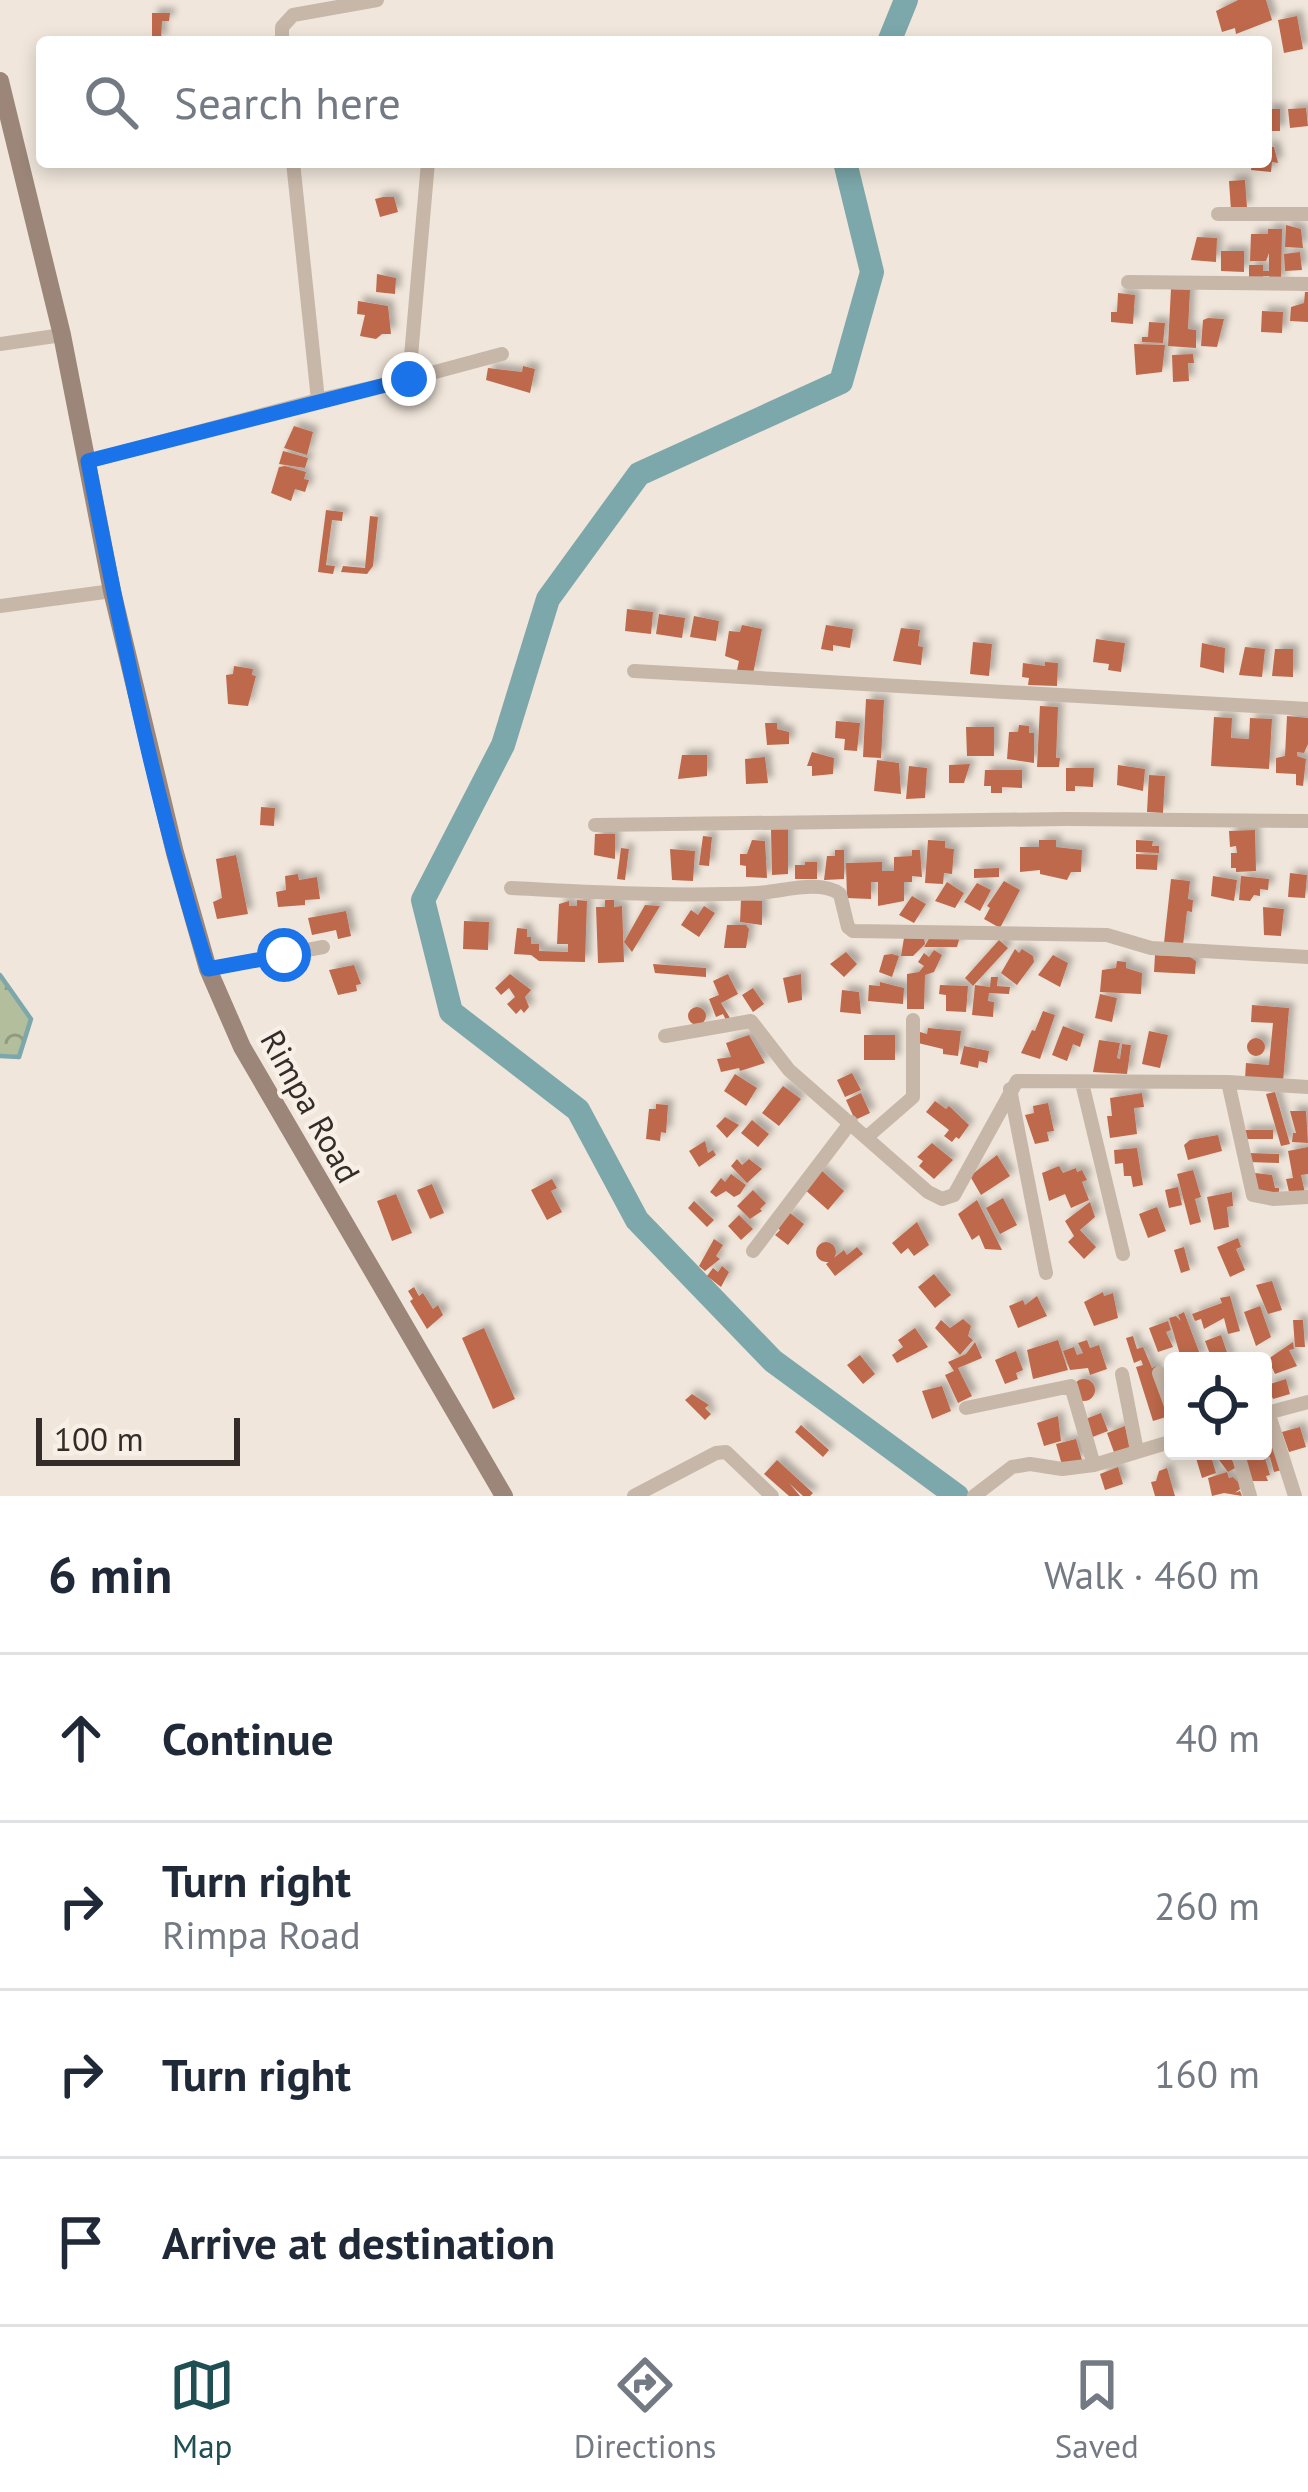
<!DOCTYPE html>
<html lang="en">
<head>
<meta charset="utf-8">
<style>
  body { margin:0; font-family:"PT Sans",sans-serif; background:#f6f6f7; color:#1f2937 }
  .controls { position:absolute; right:36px; bottom:36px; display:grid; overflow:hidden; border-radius:12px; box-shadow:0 6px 18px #0003 }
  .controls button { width:108px; height:108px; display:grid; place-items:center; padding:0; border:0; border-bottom:3px solid #e0e1e3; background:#fff; color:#1f2937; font:60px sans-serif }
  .scale { position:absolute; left:36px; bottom:30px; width:204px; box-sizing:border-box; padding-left:12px; border:6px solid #342c28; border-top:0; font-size:33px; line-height:42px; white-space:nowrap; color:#342c28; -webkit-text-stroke:9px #f8f0e7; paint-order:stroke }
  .stop { position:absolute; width:36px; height:36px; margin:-27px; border:9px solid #1a73e8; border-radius:50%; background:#fff }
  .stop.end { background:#1a73e8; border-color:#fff; box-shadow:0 3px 12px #0008 }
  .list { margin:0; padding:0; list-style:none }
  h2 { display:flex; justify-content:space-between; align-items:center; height:156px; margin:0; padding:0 48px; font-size:51px }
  h2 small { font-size:39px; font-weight:400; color:#747a83 }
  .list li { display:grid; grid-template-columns:78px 1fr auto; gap:36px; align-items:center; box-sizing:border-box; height:168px; padding:0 48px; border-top:3px solid #e0e1e3 }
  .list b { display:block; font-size:45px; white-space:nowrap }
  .list p { margin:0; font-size:39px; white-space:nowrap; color:#747a83 }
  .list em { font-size:39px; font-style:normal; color:#747a83 }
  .icon { flex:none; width:66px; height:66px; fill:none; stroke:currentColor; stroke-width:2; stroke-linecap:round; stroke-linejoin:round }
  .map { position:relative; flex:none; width:1308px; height:1496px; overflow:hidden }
  .search { position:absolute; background:#fff; box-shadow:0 6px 18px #0003; left:36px; right:36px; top:36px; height:132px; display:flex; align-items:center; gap:30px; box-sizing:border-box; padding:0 42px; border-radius:12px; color:#747a83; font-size:45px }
  .sheet { height:828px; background:#fff }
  nav { display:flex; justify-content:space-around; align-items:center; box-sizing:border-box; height:168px; border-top:3px solid #e0e1e3; background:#fff; font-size:33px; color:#747a83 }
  nav a { display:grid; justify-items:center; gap:6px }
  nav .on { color:#204f53 }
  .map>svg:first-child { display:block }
  .forest { fill:url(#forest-crowns) }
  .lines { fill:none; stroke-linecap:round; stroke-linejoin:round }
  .stream { stroke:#7ca8ab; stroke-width:4.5 }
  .river { stroke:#7ca8ab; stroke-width:24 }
  .building { fill:#be694b; filter:url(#shadow) }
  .street { stroke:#c7b7a8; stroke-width:14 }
  .secondary { stroke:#9b8679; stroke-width:18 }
  .route { stroke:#1a73e8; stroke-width:15 }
  .labels { text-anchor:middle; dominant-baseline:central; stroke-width:9; stroke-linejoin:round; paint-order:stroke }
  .street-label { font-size:33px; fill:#342c28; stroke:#f8f0e7 }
</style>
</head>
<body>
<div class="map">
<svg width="1308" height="1496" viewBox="0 0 1308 1496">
  <defs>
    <pattern id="forest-crowns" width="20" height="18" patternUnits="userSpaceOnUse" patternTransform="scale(3)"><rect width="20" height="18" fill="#b2be9c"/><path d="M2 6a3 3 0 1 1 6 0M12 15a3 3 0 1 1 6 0" fill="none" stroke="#929b7f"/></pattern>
    <filter id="shadow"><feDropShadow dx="5.5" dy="-5.5" stdDeviation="3" flood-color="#0004"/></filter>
  </defs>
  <rect width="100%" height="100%" fill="#f0e6db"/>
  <path class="forest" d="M0,975L31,1019L19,1057L0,1056Z"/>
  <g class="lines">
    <path class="stream" d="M0,975L31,1019L19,1057L0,1056"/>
    <path class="river" d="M889,42L906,0
      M845,162L872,272L841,382L639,474L548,599L503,745L423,900L451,1012L578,1110L637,1220L773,1361L957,1496"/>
  </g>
  <path class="building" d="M1238,0H1266L1272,20L1236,34L1235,28L1222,32L1216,11Z
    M152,13H170L169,21H162L161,40H152Z
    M1297,16L1303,49L1284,53L1278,20Z
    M1306,108L1308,126L1290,128L1288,109Z
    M1266,109H1280V131H1266Z
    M1266,146L1274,147L1278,163L1272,162L1271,172L1251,170L1252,162H1266Z
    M1245,180L1247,208L1231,210L1229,181Z
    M383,197H394L398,212L380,217L375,199Z
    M1286,225L1301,229L1303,248L1285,247Z
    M1268,229H1282L1281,282H1269V276H1263V282H1249V265H1263V271H1269V253L1266,261H1250L1251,234H1268Z
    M1197,237L1217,238L1216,262L1191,260Z
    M1221,251H1244V272L1221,271Z
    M1300,252L1302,270L1285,271L1284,254Z
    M377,274L396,278L395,294L376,292Z
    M1171,289L1190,290L1188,329L1196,330V348L1168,346Z
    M1305,292H1308V322L1290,321L1291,307L1304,303Z
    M1118,293L1135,295L1133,324L1111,322V312H1117Z
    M358,301L388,306L391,334H382L376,339L360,336L365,315L357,314Z
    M1262,311L1283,312L1282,333L1261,332Z
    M1208,318L1224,319L1217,347L1201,346L1203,320Z
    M1149,322L1165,323L1163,343L1142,342V337H1148Z
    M1134,344L1165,345L1162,372L1136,375Z
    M1193,354L1194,363H1188L1189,381L1173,382L1172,355Z
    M523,366L535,369L530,393L486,380L488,368L522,372Z
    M294,426L313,432L307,455L284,448Z
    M283,451L308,458L305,468L279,464Z
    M285,466L306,472L304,479L309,480L305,492L295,489L291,501L271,493L279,467Z
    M326,510L343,512L342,521L332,520L326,565L335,566L333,574L318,572Z
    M370,516L378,517L373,566L367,574L341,572L343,566L365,568Z
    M627,609L653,612L651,634L625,631Z
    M659,614L685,618L682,638L656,634Z
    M694,616L719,621L716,641L690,637Z
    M742,625L762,629L753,674L737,670L739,661L725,656L729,631L740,632Z
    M826,625L853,629L850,648L833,645V651L821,649Z
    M901,628L920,630L918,646L923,647L921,665L893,661Z
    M1096,639L1125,643L1121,672L1108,670L1109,664L1093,662Z
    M973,642L992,644L989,676L970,674Z
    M1202,643L1225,648L1224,673L1200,667Z
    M1245,647L1265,649L1262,677L1239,675Z
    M1275,649H1293V677L1272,676Z
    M1045,662L1058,663L1057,686L1028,685L1029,678L1022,677L1023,663L1045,666Z
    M234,666L253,669L252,675L256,676L248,706L228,704L226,675L233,674Z
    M866,699L884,700L881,758L863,757Z
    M1040,706L1058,707L1056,758H1060L1059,767H1037Z
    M1287,716L1308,718V744L1304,753L1297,752V756L1306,759L1303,786L1296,785V774L1276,773V758L1285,756Z
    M1214,717L1232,718L1231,738L1249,739L1250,718L1272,719L1269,769L1211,766Z
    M836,721L860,723L857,751L844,750L845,739L835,738Z
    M765,723H777V729L789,732V744L767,745Z
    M1019,725L1029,726V733H1034V763L1007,759L1009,732H1018Z
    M966,727H994V756H967Z
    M812,752L834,758L833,774L812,776V766H807Z
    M682,755H707V776L678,779Z
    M765,757L768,783L746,784L745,759Z
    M877,760L899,763L901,794L874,791Z
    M970,764L964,783H949V765Z
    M1118,765L1145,769L1143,791L1117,785Z
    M909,766L927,768L925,798L906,799Z
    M1066,768H1094L1093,787L1075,786V791H1066Z
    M985,770H1022V788L1002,787V793H991V786H984Z
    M1149,775L1165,776L1163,813L1147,812Z
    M261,807L275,808L274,826L260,825Z
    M771,829H788V874L772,875Z
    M1255,830L1256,871L1236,872V868H1231V853H1237L1236,846L1230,847L1229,831Z
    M595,834H615V859L594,855Z
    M703,836L712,837L709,866L699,865Z
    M752,840L765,841L767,878L746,877V866L740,865V854H747Z
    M928,840L945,841V848L954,849L952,874L944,873L943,884L925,883Z
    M1039,840H1056V847L1082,850L1081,872H1071L1067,880L1040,874V870L1020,872V847H1039Z
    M1136,840L1153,841L1152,846H1159V853L1136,852Z
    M621,848L629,849L625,880L617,879Z
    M670,849L695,851L693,881L672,880Z
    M835,850H844V879L824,880L827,856H835Z
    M912,850H920L922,877L912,876V882H904V901L878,906V882H871V899L847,898L846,863L882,862V871H894V857L912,856Z
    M1136,854L1158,855L1157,870L1136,869Z
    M236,855L248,914L217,919L213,902L222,898L216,859Z
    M805,862H817V879H795V865H805Z
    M999,868V877L974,878V869Z
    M1290,873L1307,875L1305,898L1288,897Z
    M298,874L299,880L317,877L320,899L305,900V905L278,907L276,892L286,890L285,876Z
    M1213,876L1237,880L1234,901L1211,896Z
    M1241,876L1269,879L1268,890L1260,889V896L1254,895L1250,901L1239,900Z
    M1171,879L1190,881L1188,899L1193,900L1192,912L1187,911L1183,945L1164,943Z
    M1004,881L1020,890L1000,928L984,919L990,908L987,906Z
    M947,882L964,893L955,908L935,901Z
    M977,883L991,890L980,911L964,902Z
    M912,896L926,904L914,923L899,915Z
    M577,900L587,901L585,962L539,961L531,955L514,954L517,928L527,929V937H531V944H539V951L568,952V944H557L559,904L569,901V906H577Z
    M605,900H614V907L622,906L624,962L598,963L596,907H605Z
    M741,900L762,901V925L740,922Z
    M645,905L660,906L632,952L624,942Z
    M704,906L715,913L699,937L681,925L691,910L698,915Z
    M1263,907L1284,909L1281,936L1264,935Z
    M346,911L351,936L338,939L336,930L312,935L308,918Z
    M464,921L489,922L488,950L463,949Z
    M727,925H746L749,929L746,948H724Z
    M930,937H956L959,940L957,947H924Z
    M904,938H924L925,944L913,956H901Z
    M999,940L1008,948L973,986L965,978Z
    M1015,949L1019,953L1022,949L1033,956L1034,962L1017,985L1001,973Z
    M934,950L942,955L934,972L925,975L924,1009H907V974L919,972L924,966L918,962L924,953L929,957Z
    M846,952L857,964L844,977L830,964Z
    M892,954L899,956L892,977L879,972L884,955Z
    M1053,955L1068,963L1060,987L1038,975Z
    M1155,955L1190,957L1196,961L1195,974L1154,972Z
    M1117,961L1126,962V968L1142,973L1141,994L1100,992L1102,970L1116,968Z
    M653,964L706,968V977L655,973Z
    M354,965L361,984L356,985L357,991L338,995L329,970Z
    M510,974L531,990L525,997L529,1007L524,1013L521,1009L516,1014L507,1004L515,997L509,988L501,995L495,988Z
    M728,974L738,994L721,1003L730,1018L726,1020L723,1014L716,1017L709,999L719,995L713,981Z
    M801,974L802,1000L788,1003L783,978Z
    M991,977H998L997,986L1010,987L1009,994L989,993L988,1001L994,1002L993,1017L972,1015L975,985L990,987Z
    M880,982L904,988L903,1004L868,1001L869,985L880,986Z
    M940,985L968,986L966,1012L946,1011V995L939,994Z
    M753,988L764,1004L753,1012L742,995Z
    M842,990L859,992L861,1014L840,1012Z
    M1100,994L1117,998L1112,1022L1095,1018Z
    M1252,1005L1289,1008L1283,1082L1245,1079L1246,1063L1269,1065L1273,1023L1251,1022Z
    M688 1016a9 9 0 1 1 18 0a9 9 0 1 1-18 0Z
    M1043,1011L1055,1015L1040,1059L1021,1053L1032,1030L1035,1031Z
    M1063,1026L1084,1034L1080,1047L1073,1044L1067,1061L1052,1055Z
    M928,1028L961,1031L958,1056L943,1054V1049L918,1043L920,1032L927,1034Z
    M1149,1031L1168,1035L1160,1068L1142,1064Z
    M749,1035L765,1063L740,1071L739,1068L721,1072L717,1059L731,1057L726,1043Z
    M864,1035H895V1060H864Z
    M1247 1047a9 9 0 1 1 18 0a9 9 0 1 1-18 0Z
    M1099,1040L1120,1043L1117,1058L1120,1059L1122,1044L1131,1045L1127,1074L1093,1072Z
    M964,1046L989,1051L987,1063L979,1061L978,1068L960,1064Z
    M852,1073L861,1090L845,1097L837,1080Z
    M735,1074L757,1088L746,1106L724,1091Z
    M783,1086L801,1099L779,1126L762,1113Z
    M1275,1092L1290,1144L1281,1146L1266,1094Z
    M861,1093L870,1113L855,1120L846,1100Z
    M1142,1093L1144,1107L1134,1108L1137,1134L1110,1138L1107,1116H1112L1110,1098Z
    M935,1101L946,1109L949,1106L969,1125L959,1139L956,1137L952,1142L944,1136L949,1130L926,1112Z
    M1048,1103L1054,1131L1047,1132L1049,1141L1035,1144L1025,1115L1034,1113L1033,1106Z
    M656,1104L668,1105L666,1133L661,1132L660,1141L646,1139L649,1109H656Z
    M1290,1111H1306L1308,1143L1292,1142L1293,1133H1296Z
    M725,1117L739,1125L727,1138L716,1126Z
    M752,1120L769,1134L758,1147L741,1133Z
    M1243,1130H1273V1139H1243Z
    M1218,1135L1222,1151L1188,1160L1184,1145L1190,1140Z
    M705,1141L708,1153L713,1150L716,1155L699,1167L689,1151Z
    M932,1143L953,1160L934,1179L919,1166L923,1161L917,1157Z
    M1308,1147V1174L1301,1175L1305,1193L1290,1196L1286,1179L1293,1178L1288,1151Z
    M1137,1148L1143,1185L1133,1187L1131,1176H1124L1123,1163L1115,1164L1114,1150Z
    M1250,1153L1279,1154V1163L1249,1162Z
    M997,1155L1010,1176L981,1195L970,1176Z
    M737,1159L742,1165L749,1159L762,1169L747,1183L731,1166Z
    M1059,1166L1063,1173L1076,1168L1077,1172L1082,1170L1087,1180L1082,1182L1089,1200L1071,1208L1065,1194L1049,1201L1042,1173Z
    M820,1169L844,1191L828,1210L803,1188Z
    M1193,1170L1201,1197L1195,1199L1201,1222L1190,1225L1177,1174Z
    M1255,1173L1272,1175L1275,1188H1279V1195L1255,1194Z
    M731,1174L746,1185L740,1194L734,1197L726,1191L716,1197L710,1192L721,1178L725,1182Z
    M552,1179L557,1188L551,1191L562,1212L547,1220L531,1190Z
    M432,1184L444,1213L430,1219L417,1190Z
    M1178,1187L1182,1205L1169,1208L1165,1190Z
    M753,1190L766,1203L760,1209L762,1211L750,1219L737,1206Z
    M1232,1192L1233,1206L1227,1207L1229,1227L1214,1230L1207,1197Z
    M396,1194L412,1233L392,1241L377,1201Z
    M1003,1198L1017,1225L1000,1234L986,1208Z
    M977,1200L1002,1250L985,1249L979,1235L972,1240L958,1214Z
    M694,1201L714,1220L707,1227L688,1208Z
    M1090,1202L1095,1217L1080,1230L1096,1247L1084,1259L1068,1242L1074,1236L1065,1221Z
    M1157,1207L1166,1231L1148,1238L1139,1214Z
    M790,1213L804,1224L788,1245L775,1235L780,1230L775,1226Z
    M739,1215L753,1229L741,1240L728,1226Z
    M917,1222L929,1245L914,1256L908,1248L901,1254L892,1243Z
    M1238,1238L1241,1247L1236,1249L1245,1270L1230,1277L1217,1247Z
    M714,1239L723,1245L716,1256L720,1259L705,1271L699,1266Z
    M816 1252a10 10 0 1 1 20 0a10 10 0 1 1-20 0Z
    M857,1247L863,1254L835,1276L826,1264L844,1250L847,1255Z
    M1184,1247L1190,1270L1181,1273L1174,1250Z
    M722,1266L729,1272L721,1287L707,1276L713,1268L718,1272Z
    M934,1274L951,1295L935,1308L918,1287Z
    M1272,1281L1282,1310L1268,1314L1256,1285Z
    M414,1287L419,1296L423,1293L433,1309L438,1305L443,1315L427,1329L410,1301L413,1299L408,1291Z
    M1103,1292L1104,1296L1113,1293L1118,1318L1094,1326L1084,1302Z
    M1037,1296L1047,1316L1018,1328L1009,1306L1023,1300L1025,1305Z
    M1230,1296L1240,1331L1228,1334L1224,1318L1204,1329L1201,1319L1195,1321L1192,1314L1222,1303L1220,1298Z
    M1260,1306L1271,1337L1256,1346L1244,1312Z
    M1184,1312L1201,1357L1190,1361H1182L1169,1318L1176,1316L1181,1321L1178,1315Z
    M963,1319L971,1326L968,1336L973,1340L960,1355L935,1328L941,1320L950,1328Z
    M1293,1320H1303L1305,1347H1295Z
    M1168,1321L1171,1330L1166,1332L1173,1347L1158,1352L1149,1328Z
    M484,1328L515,1399L493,1409L462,1338Z
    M915,1328L928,1347L897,1363L892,1355L903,1347L898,1340Z
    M1221,1335L1228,1355L1231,1361H1213L1220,1358L1219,1354L1211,1357L1205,1341Z
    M1133,1336L1137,1349L1143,1347L1152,1368L1156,1366L1166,1417L1153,1421L1136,1367L1143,1365L1141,1360L1134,1363L1126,1338Z
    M1058,1340L1068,1370L1033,1379L1027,1350Z
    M1087,1340L1090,1348L1099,1345L1107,1369L1090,1375L1088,1368L1070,1370L1063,1351L1074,1347L1077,1355L1083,1353L1078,1343Z
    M975,1342L982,1358L958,1368L972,1396L958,1403L945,1375L954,1371L948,1362L966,1354Z
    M1293,1342L1294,1349L1289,1350L1297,1366L1275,1374L1268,1359Z
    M1016,1351L1023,1370L1016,1373L1018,1379L1005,1384L995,1360Z
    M860,1355L875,1374L863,1384L847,1365Z
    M1286,1379L1290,1394L1273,1399L1267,1385Z
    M1073 1390a11 11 0 1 1 22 0a11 11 0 1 1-22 0Z
    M942,1386L951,1411L932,1419L922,1391Z
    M692,1394L709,1405L705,1408L711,1414L705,1420L685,1400Z
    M1101,1413L1108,1431L1090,1438L1083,1420Z
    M1058,1416L1061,1441L1044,1446L1037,1423Z
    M801,1425L829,1450L823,1457L795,1432Z
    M1125,1426L1130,1449L1115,1455L1107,1433Z
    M1300,1427L1306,1447L1289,1452L1282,1432Z
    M1273,1436L1282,1470L1274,1472L1270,1457L1265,1458L1270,1475L1266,1476L1268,1481H1250L1240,1451H1263V1438Z
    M1076,1439L1082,1460L1062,1465L1056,1444Z
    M1225,1451L1237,1467L1228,1472L1216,1456Z
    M1210,1453L1216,1473L1202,1478L1196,1458Z
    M777,1460L813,1493L810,1496H803L789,1483L800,1496H789L764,1474Z
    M1118,1467L1123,1484L1105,1490L1100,1474Z
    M1167,1468L1175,1496H1155L1151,1482L1156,1481L1159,1471Z
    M1227,1472L1229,1478L1233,1477L1238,1482L1240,1489L1235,1493L1240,1491L1242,1496L1224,1493L1212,1496L1208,1478Z"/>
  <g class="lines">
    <path class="street" d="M282,42V27L293,15L377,0
      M1218,214H1308
      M1128,282L1308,284
      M0,344L62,335
      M409,379L502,354
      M318,400L409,379L428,162
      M89,461L318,400L293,162
      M0,606L112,591
      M634,671L1308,709
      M595,825L1067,819L1308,821
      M511,888C593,892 675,897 757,893C781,892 820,879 840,894L848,927L853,931L1107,935L1151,948L1308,957
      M208,969L323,947
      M665,1036L751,1021L789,1070L928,1192L942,1199L954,1195L1017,1081L1228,1082L1308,1087
      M1228,1082L1253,1195L1273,1199L1308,1197
      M1082,1083L1123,1254
      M1010,1089L1046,1273
      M867,1137L913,1097V1020
      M753,1251L851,1122
      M1159,1373L1173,1411
      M1122,1374L1137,1451
      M966,1408L1071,1386L1094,1465
      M1268,1412L1295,1496
      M1263,1414L1308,1402
      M1237,1451L1250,1496
      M634,1496L716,1453L726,1452L772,1496
      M974,1496L1012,1467L1030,1464L1062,1469L1094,1465L1173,1441"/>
    <path class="secondary" d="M0,81L62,335L112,591L175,853L208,969L242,1047L504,1496"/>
  </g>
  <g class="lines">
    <path class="route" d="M284,955L208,969C156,806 120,629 88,461L409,379"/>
  </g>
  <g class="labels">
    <g class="street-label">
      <text transform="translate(311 1106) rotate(61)">Rimpa Road</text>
    </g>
  </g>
</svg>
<div class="controls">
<button><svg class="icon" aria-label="locate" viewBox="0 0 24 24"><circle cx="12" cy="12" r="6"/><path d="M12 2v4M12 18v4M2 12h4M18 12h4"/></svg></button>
</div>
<div class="scale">100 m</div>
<div class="stop" style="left:284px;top:955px"></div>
<div class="stop end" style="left:409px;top:379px"></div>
<div class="search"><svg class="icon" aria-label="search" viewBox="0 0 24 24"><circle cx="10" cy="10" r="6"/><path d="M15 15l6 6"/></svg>Search here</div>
</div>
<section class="sheet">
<h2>6 min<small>Walk · 460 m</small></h2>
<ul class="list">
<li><svg class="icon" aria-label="ahead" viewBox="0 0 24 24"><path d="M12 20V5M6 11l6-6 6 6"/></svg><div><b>Continue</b></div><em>40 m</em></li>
<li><svg class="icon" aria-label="right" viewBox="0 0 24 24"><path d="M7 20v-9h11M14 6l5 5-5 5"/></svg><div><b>Turn right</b><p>Rimpa Road</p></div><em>260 m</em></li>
<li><svg class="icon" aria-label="right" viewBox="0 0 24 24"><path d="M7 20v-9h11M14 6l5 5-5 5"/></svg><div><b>Turn right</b></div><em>160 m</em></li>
<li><svg class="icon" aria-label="arrive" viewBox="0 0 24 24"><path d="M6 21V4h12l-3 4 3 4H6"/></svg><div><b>Arrive at destination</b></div></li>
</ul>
</section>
<nav>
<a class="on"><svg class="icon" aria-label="map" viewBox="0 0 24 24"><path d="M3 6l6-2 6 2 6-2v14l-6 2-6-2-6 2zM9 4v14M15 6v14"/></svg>Map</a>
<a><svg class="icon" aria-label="directions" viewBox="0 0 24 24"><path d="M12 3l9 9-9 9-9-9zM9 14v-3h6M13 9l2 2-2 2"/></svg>Directions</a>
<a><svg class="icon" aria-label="saved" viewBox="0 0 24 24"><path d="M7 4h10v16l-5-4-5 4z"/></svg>Saved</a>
</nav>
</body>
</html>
